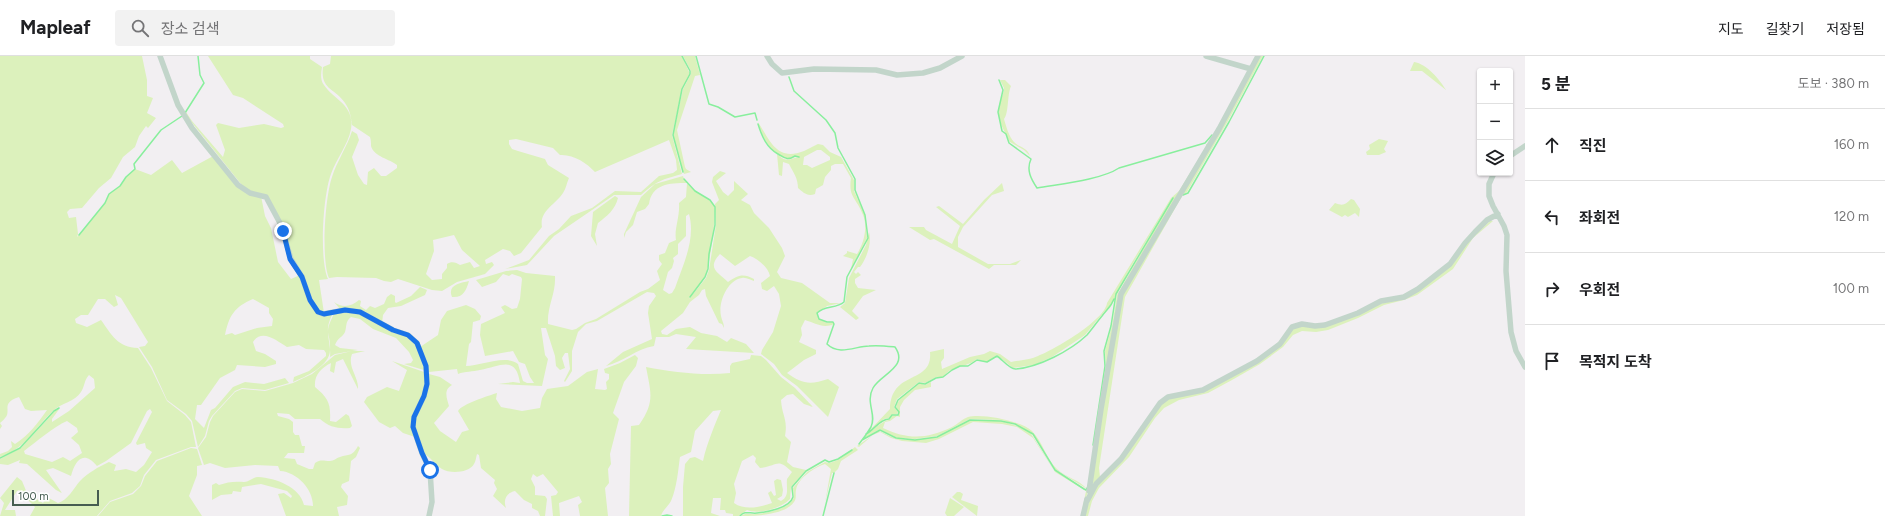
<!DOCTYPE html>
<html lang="ko">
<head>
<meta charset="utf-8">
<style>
  body { margin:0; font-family:Figtree,"Noto Sans KR",sans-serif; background:#f2f2f2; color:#202124 }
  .controls { position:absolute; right:12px; top:12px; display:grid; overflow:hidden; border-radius:4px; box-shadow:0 1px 3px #0004 }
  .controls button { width:36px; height:36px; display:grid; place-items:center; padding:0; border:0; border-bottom:1px solid #e0e0e0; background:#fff; color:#202124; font:20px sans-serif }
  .scale { position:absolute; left:12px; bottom:10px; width:87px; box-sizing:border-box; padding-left:4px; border:2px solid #465d51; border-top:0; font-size:11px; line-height:14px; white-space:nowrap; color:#465d51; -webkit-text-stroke:3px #fff; paint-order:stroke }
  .stop { position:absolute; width:12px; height:12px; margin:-9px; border:3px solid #1a73e8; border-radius:50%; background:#fff }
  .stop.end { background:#1a73e8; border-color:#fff; box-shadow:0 1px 4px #0008 }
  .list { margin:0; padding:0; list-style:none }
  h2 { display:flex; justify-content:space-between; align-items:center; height:52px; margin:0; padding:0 16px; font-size:17px }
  h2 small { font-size:13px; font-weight:400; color:#757577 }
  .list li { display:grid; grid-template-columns:26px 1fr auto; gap:12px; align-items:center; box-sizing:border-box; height:72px; padding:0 16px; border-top:1px solid #e0e0e0 }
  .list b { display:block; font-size:15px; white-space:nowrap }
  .list em { font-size:13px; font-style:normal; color:#757577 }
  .icon { flex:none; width:22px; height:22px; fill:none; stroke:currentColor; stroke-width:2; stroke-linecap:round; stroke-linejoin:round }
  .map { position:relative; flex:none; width:1525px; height:460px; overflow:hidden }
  header { display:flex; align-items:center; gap:24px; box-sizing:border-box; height:56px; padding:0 20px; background:#fff; border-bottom:1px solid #e0e0e0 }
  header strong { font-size:19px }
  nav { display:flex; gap:22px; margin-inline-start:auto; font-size:14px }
  .search { width:280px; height:36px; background:#f2f2f2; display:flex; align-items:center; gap:10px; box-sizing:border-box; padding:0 14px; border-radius:4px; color:#757577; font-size:15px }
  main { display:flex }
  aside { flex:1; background:#fff }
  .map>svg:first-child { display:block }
  .green { fill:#dcf1bc; fill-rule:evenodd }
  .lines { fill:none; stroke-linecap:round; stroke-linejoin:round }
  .stream { stroke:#88ef9d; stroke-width:1.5 }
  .street { stroke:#c2d5ca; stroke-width:5.5 }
  .route { stroke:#1a73e8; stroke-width:5 }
</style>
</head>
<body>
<header>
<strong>Mapleaf</strong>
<div class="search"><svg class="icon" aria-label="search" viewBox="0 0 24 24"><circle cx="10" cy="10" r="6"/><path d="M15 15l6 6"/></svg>장소 검색</div>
<nav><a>지도</a><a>길찾기</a><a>저장됨</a></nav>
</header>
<main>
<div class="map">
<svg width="1525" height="460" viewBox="0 0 1525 460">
  <rect width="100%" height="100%" fill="#f2eff2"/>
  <path class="green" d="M0,0H142L147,24V40L153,42L147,57L156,62L148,72L146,70L139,80L135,91L123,101L111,122L99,132L82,152L70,153L67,156L69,162L76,161L78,178L77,181L105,147L109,138L120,130L126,121L135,113L151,119L172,104L182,117L215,99L238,130L261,140L265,160L271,172L278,206L291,223L300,219L318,256L333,257C323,277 331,277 330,294C330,310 305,321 293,326L294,321L309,315L326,300V297L324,294L306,293L299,289L287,291C277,285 262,272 253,286L256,295L265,298L276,305V308L265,311L237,309L235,314L220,322L201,349H197L195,363L204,372L211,354L215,352L233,331L245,326L264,328L285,322L289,327L265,334L242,332L235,335L212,360L209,365L205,380L198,391L192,365L186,358L167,344L152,311L139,291L145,290L148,286L121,242L115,239L118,249L114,251L105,243H98L88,259H81L75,263L76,267L87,271L101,264C111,278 118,292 138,292L151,312L167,345L185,359L191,366L196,391H191L156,404L144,419L140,430L132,437L110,445L97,460H30L35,451L28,444L34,441L43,447L47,441L58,447C68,444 73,433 80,425C88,417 98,411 109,406L116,409L114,415L126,413L136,416L144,409L152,396L146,392L145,387L137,389L136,387L152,356L150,353L147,355L131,387L106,405L97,410C83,393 75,405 71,420L53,412L46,414L62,437L56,434L27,408L19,407L20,404L8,409L0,408V403L21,392L55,355L60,352L52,363V366L69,355L95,332L94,323L89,319C84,324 85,330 81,336C75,346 61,347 53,355C35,372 25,393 0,401V398L8,395L12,391L11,385L15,388C29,379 38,367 47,354L31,355L25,353L19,341C0,347 12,355 5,362C4,364 2,365 0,367L2,370L0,373ZM253,243L269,252V257L273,263L272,270L257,272L235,279L232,277L225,279C229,260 234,251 253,243ZM67,365L77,372L78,376L71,382L79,389L82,397L70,405L63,401L52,406L25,398L24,395C36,386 55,370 67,365Z
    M208,0H310V3L322,11C321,17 320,24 324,29C333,43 355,49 351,73C348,89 336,103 331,118C323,139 319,203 328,223L319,224L324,257C306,248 276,162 267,140L245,133L185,58L186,56L192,65L223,101L225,94L216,69L218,67L239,72L264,68L281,72L284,71L283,68L243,42L233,39Z
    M331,0H682L690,18L682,33L672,79L682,118C661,124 658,124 641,139H614L554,180L527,209L505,213L529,204L549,180L559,173L571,160L592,152L615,135L641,136L659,120L673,117L677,114L676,104L669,84L595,116C587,107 573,98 560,99L553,92L516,83L509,84V88L512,93L518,95L545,103L548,109L569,122C567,126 566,133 563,137C555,149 539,155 542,171L521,197L514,200L510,195L503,193L485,204L486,208L492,206L494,209L485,218L457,226L442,235L432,234L398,223L391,226L384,225L376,222L337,221L329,222C321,204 325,141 332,121C337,105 347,91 352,75L357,78L359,84L352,101L358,119L364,128L367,129L368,116L374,112L381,120H386L397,112V109C390,103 374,101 371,90C371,87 371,84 370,81L352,69C351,61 350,54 345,47C335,32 320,34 323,11L330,8ZM454,179L462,194L480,210L474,212L470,206L460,209C456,206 451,205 447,208V212L442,218V223L432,224L426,218L434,195L433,184Z
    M683,0H695L700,19L695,20L677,74L685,111L686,113L691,116L684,118L673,79L683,33L691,18V15Z
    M1259,0H1263L1228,65L1187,136L1182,140L1125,241L1099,412L1100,421L1092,429L1102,353L1122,239Z
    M1414,6C1427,8 1440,24 1446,34L1422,15H1410Z
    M1000,24H1005L1011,30C1007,39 1009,57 1004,63C1006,70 1009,81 1014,86C1020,92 1027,91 1030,100L1024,94L1010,86C1004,75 997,64 999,50C1000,44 1004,38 1004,32Z
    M758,66C770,85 777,106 804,95C809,93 813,90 818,88L823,89L830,96L841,101L854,124V135L865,159L867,182L851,213L853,203L843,200L847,197V195L857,198C864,187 868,171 863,159C857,142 848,142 851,122L843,108H835L831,110V114L825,121L823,129L816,133L815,138C807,141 803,136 798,132C798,122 793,116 789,108L783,106L782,120L779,119L777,98C779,99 780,101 782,102C788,106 795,101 799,101L795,100C776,110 762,81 758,66ZM817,94H821L830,101V104L812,112L807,109H803L804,101Z
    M1379,83L1388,85L1384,93L1386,96L1379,99H1367L1366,96L1370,93L1369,89Z
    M1206,88H1208L1123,233L1090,428L1081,460L1086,435L1055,416L1033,382L1017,371L1002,368L973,366L939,383L926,387L902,385L891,382L880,376L873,379L859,391L857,390L879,375L896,383L915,384L937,381L970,364L1001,365L1020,371L1030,376L1054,414L1087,434L1106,310L1105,295L1112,270L1117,239L1173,141L1129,214L1110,252L1104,256L1085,279L1052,301L1034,309L1013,312L997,299L987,306L977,303C974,305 972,307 968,308C958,313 953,309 943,321H936L925,327L919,326L897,343L894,351L898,356L897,358L891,359L889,362L884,363L868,376L890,353C891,313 933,329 930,296L944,293V302L941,306L942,313L970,301L984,298L990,295L1000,298L1011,306C1020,304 1030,304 1038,300C1054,294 1105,264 1107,247L1171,142L1179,135L1206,91Z
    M720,115L726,117L716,125L723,136L728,140L734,134V125L748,138L741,144L750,149L754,157L769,172L782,192L785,200L777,216L781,222L802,227L830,247H841L827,250L817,257L819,263L827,267L833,266L834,268C823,273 815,267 805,264L801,272L802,279L799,286L816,294V298L804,304L787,317C802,328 810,329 828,323L839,331L828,361L797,330L782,319L774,308L761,298L762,294L773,276L781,250L779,238L774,230L767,235L762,233L761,227L770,220C768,211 758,203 750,200L735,210L720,198C707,212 717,216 728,226C738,219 743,217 754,223V225C750,224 746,221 742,222C727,224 718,247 721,260C722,265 724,267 724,272L722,268L719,267L706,240L705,233L702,234L699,239L690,246L683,257L661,275L662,278L667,279L676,273L690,271L701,277L717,280L727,286L731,282L746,288L754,297L686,293L696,281L676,278L669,281H656L654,290C636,293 623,306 606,310L623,296L652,283L648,257L649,250L656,240L654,237L647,236L597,265L586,268L578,276L572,295V315L565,326L564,325L570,313L568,297H565L562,302L565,312L560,314L556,310L555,300L546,272H541L545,299L548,303L542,330L498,328L513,326L520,327C516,299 501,310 480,314C473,316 465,315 458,318L457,313L429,316L420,291L438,279L441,264L447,255L466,249L475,253L481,260L480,264L473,266L471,286L469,288L466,310C481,310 505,298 518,308L523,325L527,327H534L530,321L525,308L519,306L513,295L485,300L480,279L481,268L505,257L501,251L505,249L512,253L517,252L520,243L522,223L521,221L512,218L509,220L503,218L496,226L482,231L476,224L506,215L517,214L526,217L555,220C556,238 547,250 548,268L572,274L576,273L585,267L596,263L640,236L648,233L660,224L657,215L662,208L659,204V199L665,197L669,187L676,184C674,173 680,161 679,147L686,141L687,127C669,127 652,128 649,148L645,153L637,156L633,169L626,176L624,182V178L641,141L655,128L683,120C687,134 711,142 714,149C717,157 709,214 705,221C701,229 692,236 689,243L706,222L709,214L716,169L715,148L719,144L712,126L713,121ZM689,158C696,183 683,209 675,232L672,237L669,238L663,234L668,216L672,212L674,205L673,202L678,198V188L686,180V160Z
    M1002,127L1004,135L992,139L963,171L958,181V191L988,208H1010L1021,204L1016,209H994L989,213L934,183L930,184L909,171H924L926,174L952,188L960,170L936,151L939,150L963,168L984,144Z
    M615,140L618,142C615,154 607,160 598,167L595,178L597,190L591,180L593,156Z
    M1351,143L1354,144L1360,153L1359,161L1355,157L1348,161L1345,159L1342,161L1329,154L1335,147C1343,150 1345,149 1351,143Z
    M1490,165H1493L1473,182L1453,213L1417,239L1404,244L1384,249L1358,262L1328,274L1316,276L1302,275L1293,279L1283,291L1260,308L1232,324L1208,337L1179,344L1164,352L1155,362L1129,401L1099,432L1092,445L1088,460H1084L1093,435L1161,348L1168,342L1189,339L1258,306L1293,272L1302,269L1315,272L1371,250L1404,242L1451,209L1466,188Z
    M869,176C872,187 867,202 860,211H858L854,216L856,218L858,216L861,219L855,223V227L858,232L876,234L863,240L852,255L859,262L856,264L840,251L845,247L849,222L866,189Z
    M469,225C466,235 463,242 452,241C447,229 460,227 469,225Z
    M420,231L427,234L425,239L401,250L388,252L383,259L382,267L366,257L341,254L334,246C342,252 351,251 359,244L361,245L360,250L366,254L370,250L375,252L384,248L387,241L391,238L395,240V246L396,247L411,240Z
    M353,255L414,283L427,315L404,308L411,307L413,304L409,296L396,282L373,273L360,263L351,261C345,266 347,270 345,276C342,282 338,281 335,289L340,292L358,294L335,298L330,301C331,292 328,284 328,275C328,269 332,263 334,257Z
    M352,295H365L352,298C347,311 359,321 358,333L343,303L336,306L334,317L330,315L331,307C321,312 314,319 315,331C328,342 331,347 330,365L336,366L346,358L349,360L352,370L350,372C338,373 329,371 320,363H295L289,358L277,357L278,360L289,363L293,366V376L295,379H299L302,390H305L304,397H288L284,402L295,403L297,408L309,413H313L315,407C321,403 323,405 330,405C334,405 336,402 340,401C349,398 352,401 358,390L360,392L356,401L351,405L349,425L342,428L341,431L348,440L347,449L337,451L339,460H286L278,438L284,437L291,442L292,440L287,435L261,428L242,431L241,436L233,435L232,438L221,439L212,444V429L216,427L219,429C227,426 235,425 244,426C249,426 253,421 258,421C276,422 300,431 304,449L313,450C313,433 297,416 280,415L278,410L255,409L225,412L210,407L204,409L198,392L206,381L210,366L213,360L235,336L242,333L265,335L293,327L312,318L335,299Z
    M635,299L638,302L636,310L624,326L613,357L619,363L610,398L611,408L608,413L609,427L605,432L608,460H580L578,449L582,446L579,440L559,447L560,460H553L551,440L556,439L558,436L543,418L537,421L533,418L531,423L535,431V439L545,440L547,443L545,460H540L538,455L532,452V448L524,444L515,435C506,437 503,444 506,452L493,440L497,433L494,427L495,424L481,412L479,399L477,398C476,401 476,405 474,408C469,417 450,418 442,413C435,409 431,401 423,397L416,377L415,365L429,318L440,321L452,329C443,334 447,342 449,350L434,367L440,375L456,386L462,376L469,374L458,355C462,348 488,340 497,337L496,343L501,351L522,355L540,352L542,342L547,333L568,330L587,316L598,313L595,333L605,334L607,333L606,326L609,323V318L605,317L604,313L620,307Z
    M751,299L761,300L766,304L781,321L795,332L813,351L804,348L793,338L787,339L781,344C782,360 788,363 785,380L791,386L787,406L793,411L806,414L791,431L790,443C781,452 760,459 747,454L739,460H733V458L726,457L725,454H720L721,442H713L711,457L720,460H683V431L685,408L690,402L695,401L703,405C707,387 714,371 721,354L713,355L695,375L691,396L680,401C678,415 677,431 671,445C668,451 663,453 661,460H629L631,370L639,369C655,346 651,337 646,311C673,316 702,320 730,317V310L732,307L750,303ZM753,399L756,402L755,406L760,412C778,410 777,401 792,416L787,423C786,432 790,440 781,445L777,443L782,440L783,434L781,424L777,423L774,425L776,439L774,440L771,435L768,437L772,447C761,451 745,455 734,447L736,437L734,428L742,405Z
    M392,305L427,317V328L416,356L415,381L403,377L395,370L390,372L379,366L364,346L367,341L387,331L399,335L407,314Z
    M931,326V331L915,334L904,344L900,351V361L897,360L890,365L885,366L883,372C908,384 927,383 952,371C958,368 962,363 968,361C982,357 1021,365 1032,375C1043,386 1046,403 1057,413C1065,421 1080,424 1087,433L1055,413L1033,378L1015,368L1001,364L970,363L937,380L915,383L896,382L880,373L863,383C866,378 884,364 889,364L892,360L898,359L899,356L896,351C899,340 911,334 919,327L925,329Z
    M855,391L858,394L841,405L838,413L834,417H832L825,447L831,413L825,408C815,411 798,422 796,434C795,438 797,442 794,446C785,459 755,460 741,460C747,456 750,459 756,458C767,457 790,453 794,441C794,438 793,435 793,432L807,416L825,406L829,407C842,404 846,398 855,391Z
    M191,392L197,393L202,409L197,410V419L189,440L202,460H98L110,446L133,438L141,430L145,420L157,405Z
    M17,421L22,425L27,437L23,440L19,434L17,435L5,454H15L16,460H0L4,447L0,442Z
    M957,436H960L963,438L961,444L978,450L977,460L952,441Z
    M950,442L964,451L954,460H947L945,457Z"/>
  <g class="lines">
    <path class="stream" d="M682,0L690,15V18L682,33L673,79L683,116
      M696,0L709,48L718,51L735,61L755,57L757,64
      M789,21L794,35L826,64L835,77L838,92L855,123V134L865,159L868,182L847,221L844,246C836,253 825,249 817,257L819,263L827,266H833L834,268L827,288C839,300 856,290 869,290C878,289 886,290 895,291C909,311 881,318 873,332C865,346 877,359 871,371C868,376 863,383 859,388
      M999,24L1003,34L998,56L1002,75L1006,78L1009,87L1031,103C1026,114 1031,123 1037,132C1059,128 1101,124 1119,112L1205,87L1212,79
      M185,57L204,27L200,19L198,0
      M758,68C762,81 767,92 778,98C785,102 787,105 795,100L799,101
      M684,123L695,135L710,144L715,151V169L709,198L708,213L705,221L690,241
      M1183,139L1188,137L1229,66L1264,0
      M79,179L105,147L109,138L120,130L126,121L135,113L134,108L161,74L182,60
      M866,378C874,374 880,363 889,363L892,359H898L899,356L895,351L898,344L919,327L925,328L936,322L943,321L952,314L960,310H968L977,304L987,306L997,300C1002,303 1010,314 1016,313C1039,311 1070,295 1087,279C1092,273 1097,266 1102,260C1107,253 1111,251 1114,243
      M862,384L880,374L896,382L915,384L937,381L970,364L1001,365L1015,368L1033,378L1055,414L1084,433L1086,434L1087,432
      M1093,389L1105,310L1104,295L1111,270L1116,238L1173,142
      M0,402L20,392L54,355L59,352
      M662,460L667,459L672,460
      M740,460C745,454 750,458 757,457C767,456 790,452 793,441C793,438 792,434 792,431L806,415L825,404L829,406L838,403L852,394
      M823,460L834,417"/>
    <path class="street" d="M160,0L178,49L192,72L238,129L250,137L266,141L281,169L291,203L302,221L310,244L318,256L323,258L345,254L360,256L393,274L408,279L417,287L426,310L427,328L424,340L414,361L413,371L422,397L430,414L432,446L429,460
      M767,0L772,8L782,17L814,13L876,14L897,19L923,17L940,12L962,0
      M1206,0L1251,13
      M1510,100L1525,90
      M1494,117L1489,128V140L1493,150L1504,170L1507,179L1506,215L1511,276L1516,295L1525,311
      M1089,435L1101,353L1121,238L1219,73L1258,0
      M1087,445L1096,428L1121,403L1160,347L1168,341L1203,334L1257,305L1280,288L1292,271L1302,268L1315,270L1325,269L1358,257L1381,245L1404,241L1418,233L1450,208L1465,187L1475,176L1487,164L1498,158
      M1083,460L1087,443"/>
  </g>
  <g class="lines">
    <path class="route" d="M283,175L290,203L302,221L310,244L318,256L324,258L345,254L360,256L393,274L408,279L417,287L426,310L427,328L424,340L414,361L413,371L422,397L430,414"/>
  </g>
</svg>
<div class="controls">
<button>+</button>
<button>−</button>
<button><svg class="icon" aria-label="layers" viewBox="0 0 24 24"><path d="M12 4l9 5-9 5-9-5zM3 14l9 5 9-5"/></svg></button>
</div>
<div class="scale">100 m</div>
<div class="stop" style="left:430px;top:414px"></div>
<div class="stop end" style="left:283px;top:175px"></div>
</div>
<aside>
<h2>5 분<small>도보 · 380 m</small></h2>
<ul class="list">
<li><svg class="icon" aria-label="ahead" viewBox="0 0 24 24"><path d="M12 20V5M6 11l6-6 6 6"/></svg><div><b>직진</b></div><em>160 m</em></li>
<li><svg class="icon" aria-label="left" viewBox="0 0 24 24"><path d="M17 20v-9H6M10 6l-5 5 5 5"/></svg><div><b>좌회전</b></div><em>120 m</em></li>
<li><svg class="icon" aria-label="right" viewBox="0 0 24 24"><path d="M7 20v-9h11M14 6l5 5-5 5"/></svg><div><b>우회전</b></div><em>100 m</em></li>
<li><svg class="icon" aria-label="arrive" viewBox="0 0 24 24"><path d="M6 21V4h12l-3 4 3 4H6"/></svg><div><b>목적지 도착</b></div></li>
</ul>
</aside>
</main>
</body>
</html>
